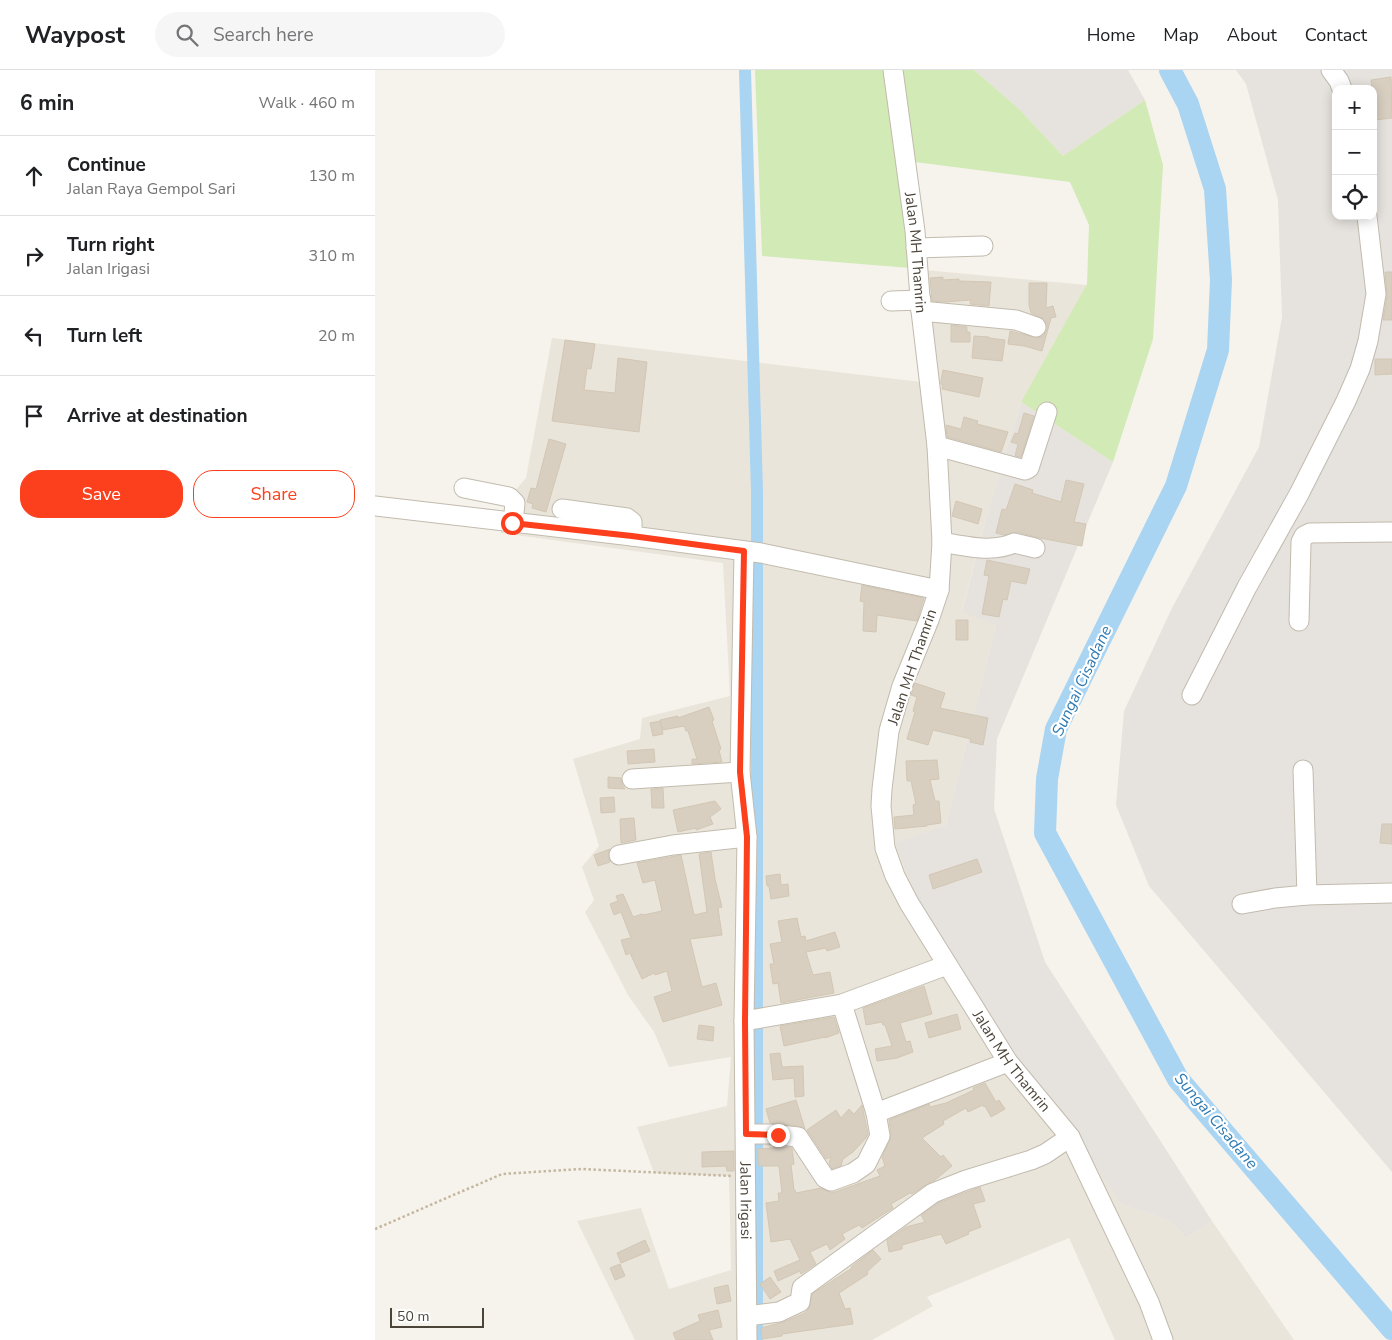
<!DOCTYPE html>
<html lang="en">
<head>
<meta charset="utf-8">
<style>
  body { margin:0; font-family:"Nunito Sans",sans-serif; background:#f6f6f6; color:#202124 }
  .controls { position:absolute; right:15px; top:15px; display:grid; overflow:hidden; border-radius:10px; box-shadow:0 2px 12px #0003 }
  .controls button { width:45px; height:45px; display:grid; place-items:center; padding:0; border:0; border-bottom:1px solid #e0e0e0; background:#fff; color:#202124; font:25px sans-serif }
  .scale { position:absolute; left:15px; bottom:12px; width:94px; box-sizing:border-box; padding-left:5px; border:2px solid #4b4439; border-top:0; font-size:14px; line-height:18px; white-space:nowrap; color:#4b4439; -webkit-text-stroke:4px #fff; paint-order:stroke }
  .stop { position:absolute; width:15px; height:15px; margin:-11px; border:4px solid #fc3f1d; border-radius:50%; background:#fff }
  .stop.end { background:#fc3f1d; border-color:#fff; box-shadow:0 1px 5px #0008 }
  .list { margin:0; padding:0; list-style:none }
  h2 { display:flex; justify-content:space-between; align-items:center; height:65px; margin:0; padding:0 20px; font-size:21px }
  h2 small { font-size:16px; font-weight:400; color:#757577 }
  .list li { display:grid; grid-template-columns:32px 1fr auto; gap:15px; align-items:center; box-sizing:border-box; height:80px; padding:0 20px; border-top:1px solid #e0e0e0 }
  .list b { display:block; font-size:19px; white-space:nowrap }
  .list p { margin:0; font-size:16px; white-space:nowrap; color:#757577 }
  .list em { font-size:16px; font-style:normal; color:#757577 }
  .actions { display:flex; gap:10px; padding:15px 20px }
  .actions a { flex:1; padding:11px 0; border:1px solid #fc3f1d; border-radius:20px; text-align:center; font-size:18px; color:#fc3f1d }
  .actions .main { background:#fc3f1d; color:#fff }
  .icon { flex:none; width:28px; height:28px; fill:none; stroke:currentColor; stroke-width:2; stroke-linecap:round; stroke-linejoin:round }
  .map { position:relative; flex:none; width:1017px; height:1270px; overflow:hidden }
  header { display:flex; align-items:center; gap:30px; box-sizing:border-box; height:70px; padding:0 25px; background:#fff; border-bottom:1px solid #e0e0e0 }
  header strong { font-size:24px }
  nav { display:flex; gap:28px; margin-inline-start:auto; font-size:18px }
  .search { width:350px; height:45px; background:#f6f6f6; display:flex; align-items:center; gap:12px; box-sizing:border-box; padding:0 18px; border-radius:28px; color:#757577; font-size:19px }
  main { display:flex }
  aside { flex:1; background:#fff }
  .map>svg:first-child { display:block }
  .residential { fill:#eae5da }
  .industrial { fill:#e6e2dd; fill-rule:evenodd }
  .green { fill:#d2eab5 }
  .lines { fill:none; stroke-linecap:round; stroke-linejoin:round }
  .canal { stroke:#a9d4f2; stroke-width:12 }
  .river { stroke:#a9d4f2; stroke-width:22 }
  .building { fill:#d8cfc1; stroke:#d3c7b4 }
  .minor-casing { stroke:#c2bbae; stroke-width:21 }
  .path { stroke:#c4b79f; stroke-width:2.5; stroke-dasharray:2.5 2.5; stroke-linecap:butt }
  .minor { stroke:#fff; stroke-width:19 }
  .route { stroke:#fc3f1d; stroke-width:6 }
  .labels { text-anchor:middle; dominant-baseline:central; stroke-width:4.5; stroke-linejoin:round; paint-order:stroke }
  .street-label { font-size:15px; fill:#4b4439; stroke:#fff }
  .water-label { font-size:16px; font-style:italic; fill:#2e7ab2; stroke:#fff }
</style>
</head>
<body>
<header>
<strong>Waypost</strong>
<div class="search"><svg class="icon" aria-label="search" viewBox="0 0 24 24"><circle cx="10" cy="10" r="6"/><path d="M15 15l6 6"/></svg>Search here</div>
<nav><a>Home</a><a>Map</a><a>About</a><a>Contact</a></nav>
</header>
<main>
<aside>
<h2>6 min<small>Walk · 460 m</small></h2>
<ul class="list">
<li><svg class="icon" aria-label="ahead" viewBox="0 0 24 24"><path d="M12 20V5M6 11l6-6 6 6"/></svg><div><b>Continue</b><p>Jalan Raya Gempol Sari</p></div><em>130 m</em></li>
<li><svg class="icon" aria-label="right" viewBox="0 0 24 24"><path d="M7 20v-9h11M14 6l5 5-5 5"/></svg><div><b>Turn right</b><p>Jalan Irigasi</p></div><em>310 m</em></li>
<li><svg class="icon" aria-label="left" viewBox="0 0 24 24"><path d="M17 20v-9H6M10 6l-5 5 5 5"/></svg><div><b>Turn left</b></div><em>20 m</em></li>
<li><svg class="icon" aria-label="arrive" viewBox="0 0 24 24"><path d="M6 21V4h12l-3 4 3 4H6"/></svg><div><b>Arrive at destination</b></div></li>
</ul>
<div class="actions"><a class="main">Save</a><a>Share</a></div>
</aside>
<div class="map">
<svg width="1017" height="1270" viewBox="0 0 1017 1270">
  <rect width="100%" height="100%" fill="#f6f3ec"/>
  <path class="residential" d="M549,200L712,215L646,332L613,441L587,540L621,556L571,755L520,774L748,1135L796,1151L811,1168L837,1151L919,1270H740L694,1168L552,1227L558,1236L497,1270H260L202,1151L266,1138L294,1219L356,1200L354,1106L279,1103L262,1057L352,1036L356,987L294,997L279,962L253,925L210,842L219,830L207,797L224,776L198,689L265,669L267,648L355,626L348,493L126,463L131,431L151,408L177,268L546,312Z"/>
  <path class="industrial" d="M599,0H753L770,30L688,86L643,38Z
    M861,0H1017V1102L774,816L741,735L749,641L797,538L884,377L907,247L903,130L871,14ZM961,19H998V146H961Z
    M646,332L738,392L622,669L619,739L670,892L837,1151L811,1168L796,1151L748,1135L560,871L520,773L571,755L621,556L587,541L613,441Z"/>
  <path class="green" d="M380,0H599L643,38L688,86L770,30L788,95L778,269L738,392L646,332L712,214L714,155L695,112L540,92L535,198L387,186Z"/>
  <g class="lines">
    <path class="canal" d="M370,0L382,422V1270"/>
    <path class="river" d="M795,0L813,34L840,119L846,210L843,280L801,416L681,659L672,709L670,763L803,1009L1017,1259"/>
  </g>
  <path class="building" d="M1016,7L1017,48L1000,50L998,19H997L996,10Z
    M1010,202H1017V250H1008L1012,226Z
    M568,207V210L584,209V211L616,212L614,236L595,234L596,230L570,232L557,231L555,208Z
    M654,213H672L671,238L678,236L681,247L676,248L667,281L649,276L633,274L635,261L663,268L668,266L672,260V254L669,249L656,243L654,235Z
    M576,255L592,257V262H595V272H576Z
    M599,266L614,267V268L630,270L627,291L597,288Z
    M190,270L220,274L216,299L212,298L209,320L240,323L243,288L272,292L264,362L177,351Z
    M1000,289H1017V304L1000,305Z
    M568,300L608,308L604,327L567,319L568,315L566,314V311Z
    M649,343L659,346L646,387L640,386L643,374L636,372L640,363L643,364Z
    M589,347L603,351L602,354L633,362L626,382L572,367L571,355L586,359Z
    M174,369L191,374L171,442L157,438L158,434L152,432L156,418L161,419Z
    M691,410L709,414L699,452L711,454L707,476L665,468L642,462L629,465L621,463L627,439L631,440L640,414L658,420L657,423L686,432Z
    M581,431L607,439L603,454L577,446Z
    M612,490L655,499L651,514L636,511L632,530L628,529L624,547L607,544L614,506L609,505Z
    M487,515L549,528L542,551L502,545L501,562L488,561L489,532L485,531Z
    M581,550H593V570H581Z
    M540,613L570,623L565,638L613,648L608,675L595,672L596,669L558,660L553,675L532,669L540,642L538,641L542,627L536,625Z
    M334,637L339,650L337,651L346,679L344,680L347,692L317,694V689H322L313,661H311L309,656L288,660L285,650L303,646V648Z
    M285,651L288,664L278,666L275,653Z
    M279,679L280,692L253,694L252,681Z
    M562,690L564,709L555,710L560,731H564L566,753L552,755V756L520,759L519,747L539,745L538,735L541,734L536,711H532L531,691Z
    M233,707L246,708L247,715L250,719L233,718Z
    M288,718L289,738H277L276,719Z
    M239,727L240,742L226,743L225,728Z
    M340,731L346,739L335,747L338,754L321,760V758L303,762L298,740Z
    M259,748L261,770L246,773L245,749Z
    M1007,754H1017V774L1005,773Z
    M235,779L233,787L235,792L223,796L219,785Z
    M336,782L340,809L347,837L343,838L347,865L315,869L327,917L341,913L347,935L288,952L279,927L297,921L292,901L280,905L279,903L267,909L255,883L251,885L246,870L256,868L246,842L239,845L235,834L243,831L241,826L248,824L258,847L267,844L268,845L287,841L280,810L268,813L262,793L306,785L319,845L332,842L324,784Z
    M602,789L607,802L558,819L554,805Z
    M405,804L406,815L413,814L414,826L396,829L394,816H392L391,806Z
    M422,848L426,867L430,866L431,871L460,862L465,877L452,881L451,878L431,882L438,905L455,902L459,923L406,933L403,913L398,914L395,894H399L395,874L407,872L403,851Z
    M549,916L557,944L525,953L531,972L535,971L538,982L522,988L502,991L500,979L517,976L510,955H508L507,952L491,955L488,938Z
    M582,944L586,959L554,968L550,953Z
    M459,947L464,963L450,968V967L409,976L405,956Z
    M324,955L339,957L338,971L322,969Z
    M405,983L407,997L428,996L429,1026L420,1027L419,1008L398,1010L395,984Z
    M610,1013L621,1032L624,1030L630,1039L616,1047L610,1036L609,1037L608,1035L593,1042L591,1038L568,1051L569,1054L547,1068L566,1087L568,1085L577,1096L560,1110L552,1114L537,1124L535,1123L516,1134L518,1138L487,1158L484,1155L467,1164L470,1169L455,1180L452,1174L435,1182L441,1194L426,1204L425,1201L403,1211L399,1201L425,1190L415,1169L396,1172L391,1133L404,1131L403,1123H407L404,1096H384L383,1079L400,1078L399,1076L417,1078L419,1094L416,1095L419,1120H420L421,1123L446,1118L455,1122H460L505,1106L502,1100L510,1096L507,1087L515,1070L516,1064L514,1050L554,1034L555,1037L571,1033L599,1020L598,1018Z
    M421,1030L430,1059L424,1056L395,1053L391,1039Z
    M487,1035L493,1064L491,1068L478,1082L468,1089L466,1096L457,1099L454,1093L456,1087L451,1089L432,1060L461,1040L466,1048L474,1039L479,1044Z
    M359,1081V1101H352L351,1096L327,1097V1082Z
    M605,1117L610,1131L598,1134L606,1157L593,1162L594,1164L571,1174L566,1164L527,1175V1179L514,1182L512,1170L531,1157L550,1152L546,1145L563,1133Z
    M270,1170L275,1181L246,1193L242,1183Z
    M498,1180L506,1189L492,1202L493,1204L464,1223L470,1239L475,1238L478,1254L407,1264V1266L387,1269L386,1258L409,1252L430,1243L434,1238L437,1224L477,1198L476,1197Z
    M245,1194L250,1206L240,1210L235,1198Z
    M395,1207L406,1222L395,1229L385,1214Z
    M353,1215L356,1231L342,1234L339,1218Z
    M343,1240L347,1257L334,1260L338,1270H301L298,1263L325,1251L323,1245Z"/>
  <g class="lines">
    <defs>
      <g id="minor">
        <path id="s1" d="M518,0L540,161L546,241L562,376L567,472L564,520L554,550L527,616L514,661L507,719L506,736L510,778L520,806L534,833L633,992L695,1067L774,1232L788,1270"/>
        <path d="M956,0L964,11L967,19"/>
        <path d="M541,178L608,176"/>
        <path d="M516,231L546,230"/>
        <path d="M546,241L641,250L661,257"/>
        <path d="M562,376L650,400L654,398L672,342"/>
        <path d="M89,418L134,427L140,433L139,443L137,453"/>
        <path d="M0,436L257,466L386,483L564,520"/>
        <path d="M187,439L252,448L257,452V466"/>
        <path d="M567,472C588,476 619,483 639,473L660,478"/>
        <path id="s2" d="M369,481L365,702L372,767L369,951L372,1270"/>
        <path d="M924,551L926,472L929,466L935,463L1017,462"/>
        <path d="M817,625L872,517L924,424L971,331L985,299L993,271L1001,224L992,146"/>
        <path d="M928,700L932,825"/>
        <path d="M257,709L365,702"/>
        <path d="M244,785L298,775L372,767"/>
        <path d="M867,834L900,828L932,825L1017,823"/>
        <path d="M467,934L501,1043"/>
        <path d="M369,951L467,934L572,895"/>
        <path d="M371,1064H395L423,1067L450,1108L456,1111L478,1103L491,1094L505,1066L501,1043L633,992"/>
        <path d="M372,1246L404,1242L425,1232L427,1218L558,1123L591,1110L656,1090L670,1084L695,1067"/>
      </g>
    </defs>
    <use href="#minor" class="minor-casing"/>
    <path class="path" d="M0,1159L127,1104L206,1099L357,1106"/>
    <use href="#minor" class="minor"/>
  </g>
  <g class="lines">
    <path class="route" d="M137,453L257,466L369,481L365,702L372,767L370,951L371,1064L403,1065"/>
  </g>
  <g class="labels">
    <g class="street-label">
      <text stroke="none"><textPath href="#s1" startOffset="184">Jalan MH Thamrin</textPath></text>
      <text transform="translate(537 597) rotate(-71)">Jalan MH Thamrin</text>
      <text stroke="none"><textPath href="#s1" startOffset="1039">Jalan MH Thamrin</textPath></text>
      <text stroke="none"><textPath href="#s2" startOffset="650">Jalan Irigasi</textPath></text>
    </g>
    <g class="water-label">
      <text transform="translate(707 611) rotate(-65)">Sungai Cisadane</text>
      <text transform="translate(841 1051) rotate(50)">Sungai Cisadane</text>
    </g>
  </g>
</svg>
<div class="controls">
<button>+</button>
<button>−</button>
<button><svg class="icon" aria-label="locate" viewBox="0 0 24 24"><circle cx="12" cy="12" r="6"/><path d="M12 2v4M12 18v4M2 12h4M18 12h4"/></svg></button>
</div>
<div class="scale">50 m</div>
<div class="stop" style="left:137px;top:453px"></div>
<div class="stop end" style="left:403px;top:1065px"></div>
</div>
</main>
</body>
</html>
